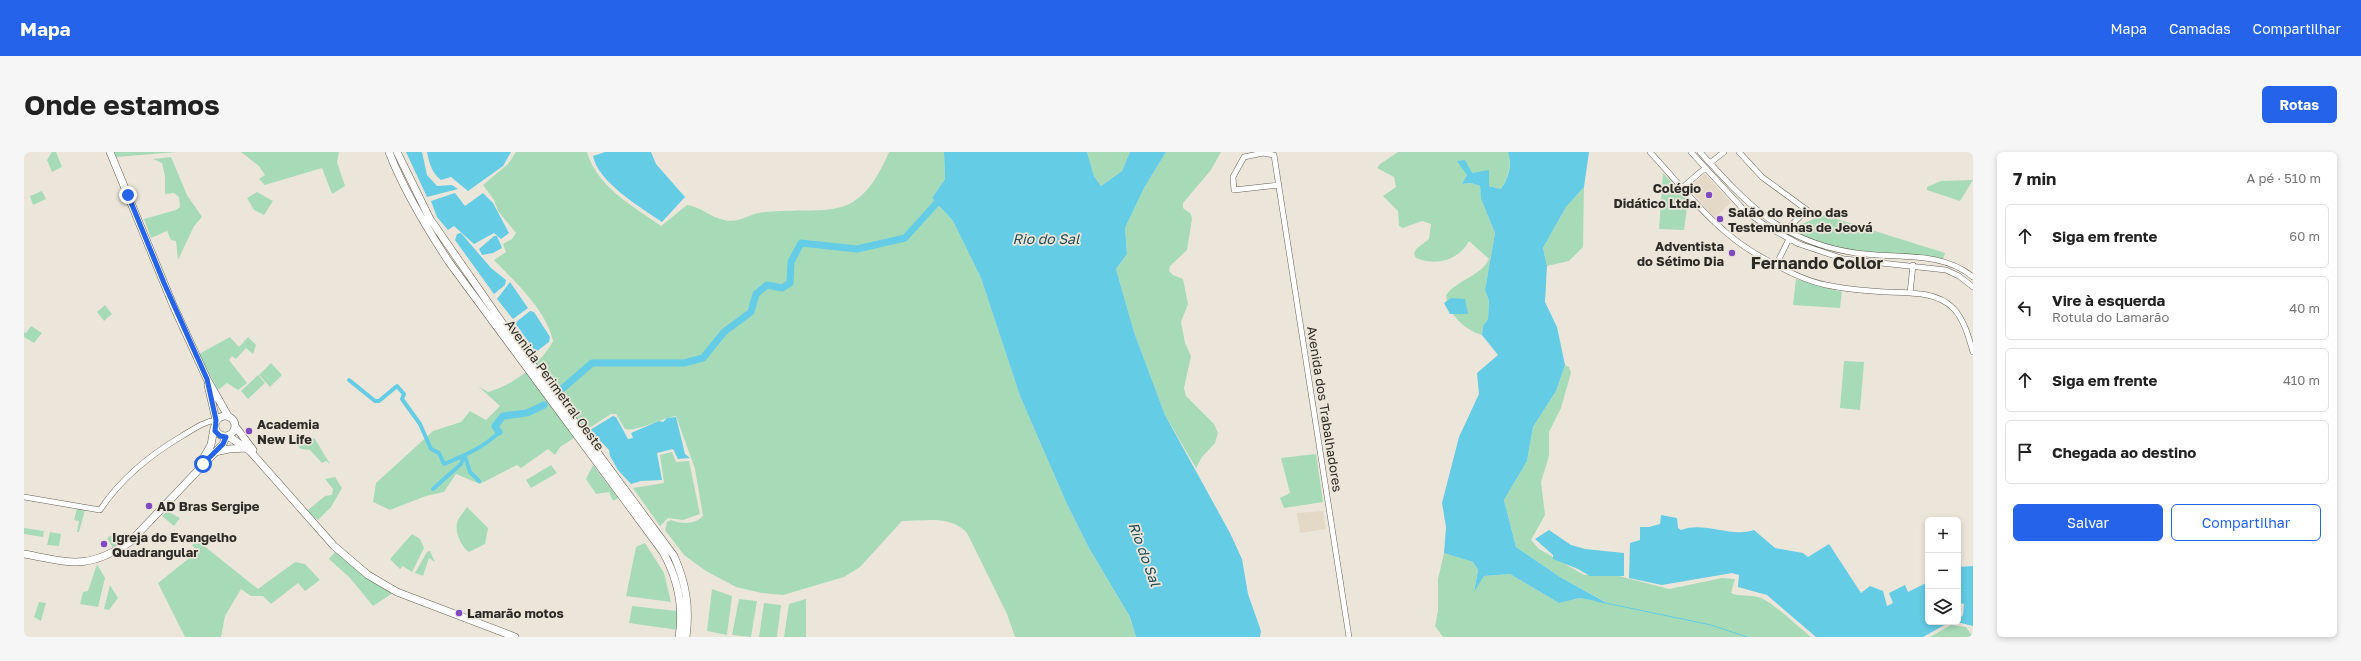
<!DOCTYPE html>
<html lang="pt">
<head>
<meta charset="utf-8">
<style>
  body { margin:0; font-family:"Golos Text",sans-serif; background:#f6f6f6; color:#222 }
  .controls { position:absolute; right:12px; bottom:12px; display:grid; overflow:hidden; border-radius:6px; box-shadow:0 2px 6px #0003 }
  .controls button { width:36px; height:36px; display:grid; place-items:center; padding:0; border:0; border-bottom:1px solid #e0e0e0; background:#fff; color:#222; font:20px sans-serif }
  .stop { position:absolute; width:12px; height:12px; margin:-9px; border:3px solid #2563eb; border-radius:50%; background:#fff }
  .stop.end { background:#2563eb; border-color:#fff; box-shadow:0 1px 4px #0008 }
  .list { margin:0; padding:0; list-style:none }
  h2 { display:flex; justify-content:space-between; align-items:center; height:52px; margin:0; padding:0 16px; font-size:17px }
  h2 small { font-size:13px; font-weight:400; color:#767676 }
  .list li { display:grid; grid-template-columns:26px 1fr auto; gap:12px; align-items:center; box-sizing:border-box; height:64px; margin:0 8px 8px; padding:0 8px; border:1px solid #e0e0e0; border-radius:6px }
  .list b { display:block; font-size:15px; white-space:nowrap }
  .list p { margin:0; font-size:13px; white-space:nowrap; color:#767676 }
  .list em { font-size:13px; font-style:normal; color:#767676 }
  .actions { display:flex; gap:8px; padding:12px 16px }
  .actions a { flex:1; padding:9px 0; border:1px solid #2563eb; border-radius:6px; text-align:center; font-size:14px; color:#2563eb }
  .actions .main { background:#2563eb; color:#fff }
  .icon { flex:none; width:22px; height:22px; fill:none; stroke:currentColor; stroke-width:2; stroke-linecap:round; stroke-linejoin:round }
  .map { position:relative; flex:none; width:1949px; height:485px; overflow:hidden; border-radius:6px }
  header { display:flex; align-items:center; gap:24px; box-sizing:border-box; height:56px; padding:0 20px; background:#2563eb; color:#fff }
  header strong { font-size:19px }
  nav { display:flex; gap:22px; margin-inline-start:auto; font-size:14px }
  .intro { display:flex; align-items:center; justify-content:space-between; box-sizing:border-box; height:96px; padding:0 24px }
  h1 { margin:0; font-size:28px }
  .button { padding:10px 18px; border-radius:6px; background:#2563eb; color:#fff; font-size:14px; font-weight:700 }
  main { display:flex; gap:24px; padding:0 24px }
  aside { flex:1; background:#fff; border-radius:6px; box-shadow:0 2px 6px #0003 }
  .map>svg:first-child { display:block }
  .built { fill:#e4d9c7 }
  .green { fill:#a7dbb8 }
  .water { fill:#64cce5 }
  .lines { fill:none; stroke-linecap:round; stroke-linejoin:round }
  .stream { stroke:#64cce5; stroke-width:1 }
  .canal { stroke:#64cce5; stroke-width:4 }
  .river { stroke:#64cce5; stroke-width:7 }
  .minor-casing { stroke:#666156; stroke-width:6 }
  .major-casing { stroke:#666156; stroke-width:8 }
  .minor { stroke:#fff; stroke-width:5 }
  .major { stroke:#fff; stroke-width:7 }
  .route { stroke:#2563eb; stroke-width:5 }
  .poi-dot { fill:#7f4ac1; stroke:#ece6da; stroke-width:1.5 }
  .labels { text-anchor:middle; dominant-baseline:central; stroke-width:3.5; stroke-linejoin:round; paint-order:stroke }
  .poi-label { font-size:13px; font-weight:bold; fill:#2c2a25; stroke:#ece6da; text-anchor:start }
  .street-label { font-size:13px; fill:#2c2a25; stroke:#ece6da }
  .water-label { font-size:14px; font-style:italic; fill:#1e4c57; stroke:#ece6da }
  .district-label { font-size:17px; font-weight:bold; fill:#2c2a25; stroke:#ece6da }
</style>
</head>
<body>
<header>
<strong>Mapa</strong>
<nav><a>Mapa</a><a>Camadas</a><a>Compartilhar</a></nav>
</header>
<div class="intro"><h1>Onde estamos</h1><a class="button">Rotas</a></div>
<main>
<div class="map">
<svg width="1949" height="485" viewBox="0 0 1949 485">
  <rect width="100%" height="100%" fill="#ece6da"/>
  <path class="built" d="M1681,22L1707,50L1691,66L1664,36Z
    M1299,359L1302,377L1276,381L1273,361Z"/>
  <path class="green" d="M28,0H32L38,15L28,20L23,8Z
    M90,0H153L92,5Z
    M217,0H315L313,10L321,34L308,42L298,16L241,33L235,27L241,23L235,14Z
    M492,0H563C573,35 609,54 637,74L663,53C677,55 686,65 700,68C716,72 726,61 741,60C806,54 833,74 865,0H920L921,27L908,46L929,69L957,126L996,244L1042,350L1065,396L1106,465L1112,485H991L983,462L943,381C927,363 901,369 878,369L836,415L820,425L759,443L738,441L712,435L682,419L660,403L641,378L643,370L647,368C658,372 670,373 679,364L671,317L652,264C638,266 613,280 601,277L592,262H587L536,295L531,303L524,297L497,316L493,313L456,332L432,322L420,340L402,344L366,358L349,350L352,331L409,279L437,270L446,259L462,268L476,254L454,234L464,240C488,234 518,211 529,189C522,158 492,131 470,108L482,100L479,92L488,87L492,81L474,59L470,48L459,33L484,12Z
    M1063,0H1106L1098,19L1077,34L1070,24Z
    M1142,0H1197L1187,18L1159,51V56L1167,62L1168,67L1163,98L1146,114L1145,119L1149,123L1159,127L1164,152L1157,170L1161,191L1167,204L1160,236L1162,244L1190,272L1194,281L1191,291L1178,305L1172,316L1141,263L1110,180L1092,117L1103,102L1101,76L1120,36Z
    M1374,0H1484C1488,14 1484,25 1477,37L1465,34L1443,23L1438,32L1447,31L1456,34L1457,47L1471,81L1461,138L1465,149L1464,167L1459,174L1458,183C1441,178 1423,162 1422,143C1434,127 1456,125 1465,107L1445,89C1434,109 1412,114 1392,106L1390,102L1392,97L1405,87L1407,72L1398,69L1379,76L1375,74L1374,59L1359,44L1372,35L1370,25L1353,16L1356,12Z
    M147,5L163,43L178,65L170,74L154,108L152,89L147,88L143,79L127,86L120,67L152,58L156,55L155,45L150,41L141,42V24L138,11L129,7Z
    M1639,21L1664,48L1660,78L1635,77Z
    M1949,28L1936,49L1903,38V35L1917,29Z
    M1560,35L1559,95L1545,109L1523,114L1519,96L1542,55Z
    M18,39L22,47L9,53L6,44Z
    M233,40L249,49L240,63L230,58L223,46Z
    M1800,63L1921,101L1919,107C1874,99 1804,108 1768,76Z
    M1772,127L1818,140L1816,156L1769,153Z
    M81,153L88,162L80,169L73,160Z
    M7,174L18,181L10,191L0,185V180L2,181Z
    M206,185L215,195L224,185L232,193L229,202L222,196L212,207L208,204L205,208L223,231L214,238L203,231L194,238L175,202Z
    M1820,209L1840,210L1836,258L1816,256Z
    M247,211L258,223L246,235L235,223Z
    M1541,213L1545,215L1547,221L1537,256L1525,280V304L1517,330L1521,363L1507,388L1515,397L1560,423H1591L1645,437L1698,426L1711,427L1707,441C1715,445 1726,442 1737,446C1751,452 1774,475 1787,485H1419L1411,474L1414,459V427L1420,401L1449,410L1454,418L1450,439L1460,424L1486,422L1535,451L1556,446L1582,450L1536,425L1492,395L1480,348L1503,309L1509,275L1532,239Z
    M234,223L241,231L224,247L217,239Z
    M287,285L291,287L306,312L302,309L298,311L286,298L277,297L272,291L278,288L283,292L284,287Z
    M648,300L652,310L665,309L676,362L659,368L644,366L636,374L609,336L640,331L636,303Z
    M1292,302L1299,350L1260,356L1256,346L1266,341L1257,306Z
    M527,313L533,321L507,336L502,328Z
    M569,313L594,346L589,349L585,340L572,342L562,327Z
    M311,325L318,336L307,355L294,368L283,359L301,344L308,343L309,337L301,327Z
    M443,355L464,376L461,392L445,400C437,395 431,381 433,371C434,366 440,360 443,355Z
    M53,356L61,358L55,380H53L55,369L50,368Z
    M143,359L156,366L150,374L138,364Z
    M0,376L20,379L19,385L0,382Z
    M26,380L37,382L35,394L23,393Z
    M91,381L99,389L89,396L83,386Z
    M388,382L396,387L400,396L388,420L379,414L376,417L366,407Z
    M174,389L234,437L271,410L281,412L296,428L281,439L274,431L247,452L239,444H227L217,437L201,464L197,485H161L134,431L173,400L168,393Z
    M621,391L640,421L647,450L602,444L612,395Z
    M406,399L411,410L405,406L399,424L391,421L403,400Z
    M311,400L346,428L369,441L349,454L326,426L305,407Z
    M73,412L81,426L74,455L56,452L59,440L64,439Z
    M86,433L94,446L85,458L80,457Z
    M688,437L708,444L703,483L683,479Z
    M715,447L733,449L727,485L708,483Z
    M782,447V485H760L765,452Z
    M15,450L22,451L17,469L10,465Z
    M740,451L757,453L753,485H735Z
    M608,454L653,459L654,478L605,471Z
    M1927,473L1942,475L1949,485H1906Z"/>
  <path class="water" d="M382,0H398L403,23L413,34L428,33L434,37L403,45Z
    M403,0H487L479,14L444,39L427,25L417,28C408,21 405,11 403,0Z
    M581,0H627L632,12L661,45L638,70C616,55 574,30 569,4Z
    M920,0H1063L1070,24L1077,34L1098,19L1106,0H1142L1120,36L1101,76L1103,102L1092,117L1110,180L1141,263L1206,381L1218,407L1224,442L1237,479L1236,485H1112L1106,465L1065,396L1042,350L996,244L957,126L929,69L908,46L921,27Z
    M1484,0H1565L1560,35L1542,55L1519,96L1523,114L1521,150L1533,175L1541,213L1532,239L1509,275L1503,309L1480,348L1492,395L1536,425L1583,451L1556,446L1535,451L1486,422L1460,424L1450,440L1454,418L1449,410L1420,401L1422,375L1418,351L1435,285L1455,242L1453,221L1474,203L1458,183L1459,174L1464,167L1465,149L1461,138L1471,81L1457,47L1456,34L1447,31L1438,32L1443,23L1433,9L1441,8L1448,21L1465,18V34L1477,37C1485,25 1488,14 1484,0Z
    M431,41L441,54L459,41L469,51L485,81L477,87L470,81L450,92L430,74L424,78L413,65L407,49Z
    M437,81L467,116L482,128L481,133L470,142L431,88L433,82Z
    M470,84H473L478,96L469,101L458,103L455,97Z
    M486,130L504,156L489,167L473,147Z
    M1427,146L1441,147L1444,162H1426L1420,151Z
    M506,159L510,160L526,185L525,190L512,200L491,171Z
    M589,264L592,265L604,287L609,286L607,281L635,269L639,270L643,266L652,265L661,302L666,306L654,307L649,297L633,301L638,328L617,329L607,332L594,318L586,304L585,298L566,278Z
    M1637,363L1653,366L1654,376L1657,378C1681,369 1706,386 1730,378L1751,396L1779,401L1784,405L1805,392L1837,441L1846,434L1859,439L1863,454L1869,451L1865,441L1881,433L1884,440L1904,430V470H1926L1899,485H1792L1743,443L1714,435L1715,423L1708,421L1638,433L1605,426L1606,391L1616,388V375H1625L1636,372Z
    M1525,378L1547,393L1561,397L1600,401V424H1566L1554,417L1529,407V403L1511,387Z
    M1949,414V474L1933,470L1939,463L1940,452L1934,451V415Z"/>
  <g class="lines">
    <path class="stream" d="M1572,449L1687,473L1723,485"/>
    <path class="canal" d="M325,228L351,249H355L373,234L380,242L378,247L396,272L407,297L415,301L420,312C439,304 461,295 475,280
      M441,304L446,320L455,329
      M409,337L437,312L440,304"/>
    <path class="river" d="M538,237L568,211H660L679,206L700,180L727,160L732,142L743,133L758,136L766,131L767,110L777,91L833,97L881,86L918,45
      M475,280L471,274L479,264L503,261L520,253"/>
    <defs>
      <path id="minor" d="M1626,0C1662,39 1693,82 1741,107C1760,118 1781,129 1802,133C1817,136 1833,138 1848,139C1873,142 1910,136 1929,156C1940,167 1945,186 1949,200
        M1667,0L1720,58L1742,74L1775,92L1820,107L1922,118L1935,124L1949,135
        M1676,0C1724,53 1757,90 1832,101C1871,107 1917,98 1949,125
        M1715,0L1738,25L1783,58L1762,78
        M1686,11L1700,0
        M1255,33L1210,38L1209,25L1220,5L1239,1L1250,3L1325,485
        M1658,36L1681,16
        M1752,113L1765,87
        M1886,141L1889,113
        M0,345L76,358C97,326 126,303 158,284C170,277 179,270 192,268"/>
      <path id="major" d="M86,0L149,153L183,227L204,264
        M365,0C380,39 402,75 425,110L639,400C654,427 660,454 655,485
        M373,0L406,67L488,185L650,404C662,431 666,455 662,485
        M184,233L192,268
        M191 274a10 10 0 1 1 20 0a10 10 0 1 1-20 0Z
        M211,274L229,298
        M204,284L226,299L310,394L344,423L373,440L491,485
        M191,300L205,297L222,296
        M177,310L187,293L190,276
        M0,402C48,411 63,418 106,390L199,292L202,285"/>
    </defs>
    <use href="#minor" class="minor-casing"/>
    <use href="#major" class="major-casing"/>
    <use href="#minor" class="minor"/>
    <use href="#major" class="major"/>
  </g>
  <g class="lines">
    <path class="route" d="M104,43L140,131L183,227L192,268L191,279L196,284L202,285L199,292L179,312"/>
  </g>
  <g class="poi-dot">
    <circle cx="1685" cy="43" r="4"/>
    <circle cx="1696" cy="67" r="4"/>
    <circle cx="1708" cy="101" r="4"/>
    <circle cx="225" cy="279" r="4"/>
    <circle cx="125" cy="354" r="4"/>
    <circle cx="80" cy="392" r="4"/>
    <circle cx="435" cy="461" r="4"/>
  </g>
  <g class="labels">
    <g class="poi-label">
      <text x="1677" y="36" text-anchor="end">Colégio<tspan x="1677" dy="15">Didático Ltda.</tspan></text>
      <text x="1704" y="60">Salão do Reino das<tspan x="1704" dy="15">Testemunhas de Jeová</tspan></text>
      <text x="1700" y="94" text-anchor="end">Adventista<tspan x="1700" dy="15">do Sétimo Dia</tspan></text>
      <text x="233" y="272">Academia<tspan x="233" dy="15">New Life</tspan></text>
      <text x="133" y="354">AD Bras Sergipe</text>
      <text x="88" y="385">Igreja do Evangelho<tspan x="88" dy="15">Quadrangular</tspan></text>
      <text x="443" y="461">Lamarão motos</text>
    </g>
    <g class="street-label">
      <text transform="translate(531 233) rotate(54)">Avenida Perimetral Oeste</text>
      <text transform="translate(1301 257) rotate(81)">Avenida dos Trabalhadores</text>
    </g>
    <g class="water-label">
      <text x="1022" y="86">Rio do Sal</text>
      <text transform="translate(1121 402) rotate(70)">Rio do Sal</text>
    </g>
    <g class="district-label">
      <text x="1793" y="110">Fernando Collor</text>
    </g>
  </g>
</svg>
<div class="controls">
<button>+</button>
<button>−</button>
<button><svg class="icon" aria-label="layers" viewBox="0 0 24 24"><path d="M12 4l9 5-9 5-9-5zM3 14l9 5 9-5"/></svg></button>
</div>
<div class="stop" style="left:179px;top:312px"></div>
<div class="stop end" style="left:104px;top:43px"></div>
</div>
<aside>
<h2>7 min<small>A pé · 510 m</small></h2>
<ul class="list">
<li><svg class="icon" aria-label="ahead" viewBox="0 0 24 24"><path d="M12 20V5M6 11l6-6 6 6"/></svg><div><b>Siga em frente</b></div><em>60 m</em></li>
<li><svg class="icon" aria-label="left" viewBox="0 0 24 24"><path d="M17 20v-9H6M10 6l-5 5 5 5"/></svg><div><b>Vire à esquerda</b><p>Rotula do Lamarão</p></div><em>40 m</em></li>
<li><svg class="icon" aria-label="ahead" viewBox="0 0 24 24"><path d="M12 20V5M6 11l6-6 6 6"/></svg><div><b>Siga em frente</b></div><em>410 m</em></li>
<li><svg class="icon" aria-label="arrive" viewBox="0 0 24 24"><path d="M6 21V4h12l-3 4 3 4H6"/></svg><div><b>Chegada ao destino</b></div></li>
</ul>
<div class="actions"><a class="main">Salvar</a><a>Compartilhar</a></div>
</aside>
</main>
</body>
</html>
